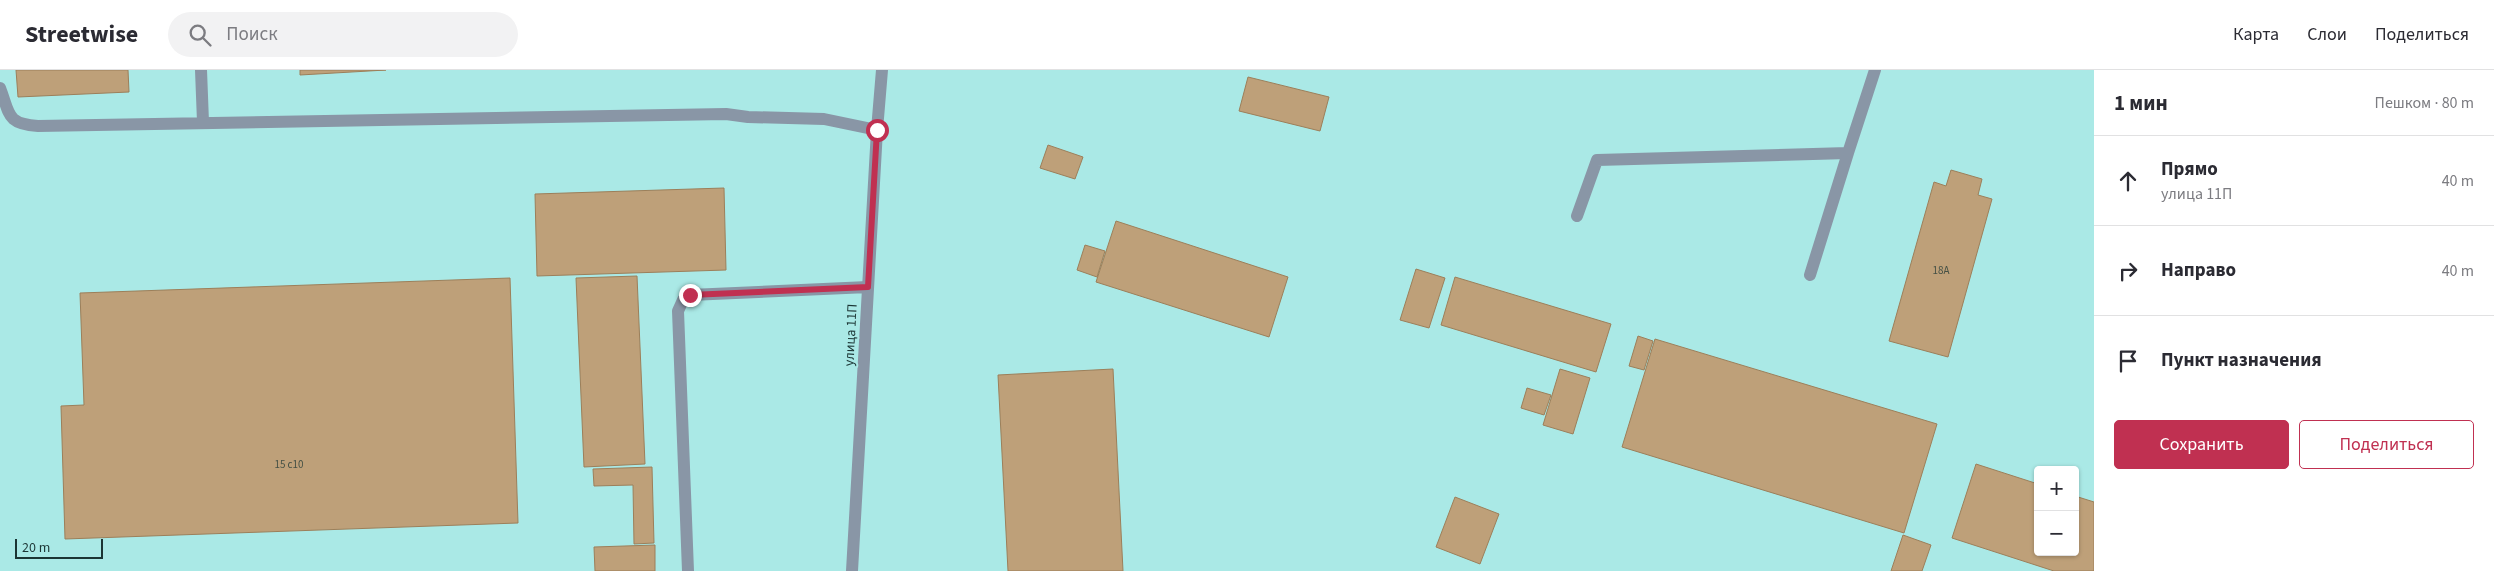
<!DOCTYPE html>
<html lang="ru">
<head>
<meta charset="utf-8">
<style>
  body { margin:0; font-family:"Source Sans 3",sans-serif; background:#f2f2f3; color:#2b2b33 }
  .controls { position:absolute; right:15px; bottom:15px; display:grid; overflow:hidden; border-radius:5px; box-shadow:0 1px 4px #0004 }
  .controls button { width:45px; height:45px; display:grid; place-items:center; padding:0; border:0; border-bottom:1px solid #e1e1e2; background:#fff; color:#2b2b33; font:25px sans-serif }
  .scale { position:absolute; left:15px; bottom:12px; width:88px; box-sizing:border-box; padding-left:5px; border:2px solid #1b3534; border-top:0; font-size:14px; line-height:18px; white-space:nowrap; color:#1b3534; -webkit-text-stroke:4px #aae9e6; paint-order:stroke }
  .stop { position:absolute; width:15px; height:15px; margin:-11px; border:4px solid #c03051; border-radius:50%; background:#fff }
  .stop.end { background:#c03051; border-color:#fff; box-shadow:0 1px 5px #0008 }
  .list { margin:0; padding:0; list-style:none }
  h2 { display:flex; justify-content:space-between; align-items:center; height:65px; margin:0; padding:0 20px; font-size:21px }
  h2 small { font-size:16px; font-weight:400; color:#7c7c81 }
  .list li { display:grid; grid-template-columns:32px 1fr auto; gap:15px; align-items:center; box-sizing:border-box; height:90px; padding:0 20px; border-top:1px solid #e1e1e2 }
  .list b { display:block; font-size:19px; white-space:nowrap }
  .list p { margin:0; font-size:16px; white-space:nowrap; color:#7c7c81 }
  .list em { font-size:16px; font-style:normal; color:#7c7c81 }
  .actions { display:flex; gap:10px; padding:15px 20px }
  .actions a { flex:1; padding:11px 0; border:1px solid #c03051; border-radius:5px; text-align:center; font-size:18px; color:#c03051 }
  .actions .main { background:#c03051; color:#fff }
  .icon { flex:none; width:28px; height:28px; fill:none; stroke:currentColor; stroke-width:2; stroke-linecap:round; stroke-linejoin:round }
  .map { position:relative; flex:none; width:2094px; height:501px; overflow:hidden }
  header { display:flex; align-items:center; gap:30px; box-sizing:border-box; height:70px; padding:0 25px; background:#fff; border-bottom:1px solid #e1e1e2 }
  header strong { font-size:24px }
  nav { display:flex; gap:28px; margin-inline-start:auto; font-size:18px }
  .search { width:350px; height:45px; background:#f2f2f3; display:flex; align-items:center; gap:12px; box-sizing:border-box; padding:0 18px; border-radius:28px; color:#7c7c81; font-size:19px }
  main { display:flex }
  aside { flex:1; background:#fff }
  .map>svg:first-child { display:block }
  .building { fill:#bea079; stroke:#9c7f5a }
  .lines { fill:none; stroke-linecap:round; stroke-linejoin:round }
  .minor { stroke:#8996a6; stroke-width:12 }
  .route { stroke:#c03051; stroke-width:6 }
  .labels { text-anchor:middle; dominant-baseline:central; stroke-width:4; stroke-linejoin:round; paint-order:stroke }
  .number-label { font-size:11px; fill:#445045 }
  .street-label { font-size:14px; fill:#1b3534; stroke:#aae9e6 }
</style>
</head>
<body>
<header>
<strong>Streetwise</strong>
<div class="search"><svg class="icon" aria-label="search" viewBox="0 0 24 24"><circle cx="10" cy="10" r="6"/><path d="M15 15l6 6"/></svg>Поиск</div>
<nav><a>Карта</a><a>Слои</a><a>Поделиться</a></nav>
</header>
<main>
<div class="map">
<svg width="2094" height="501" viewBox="0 0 2094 501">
  <rect width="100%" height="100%" fill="#aae9e6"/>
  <path class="building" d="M16,0H128L129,22L18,27Z
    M300,0H386L300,5Z
    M1248,7L1329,27L1320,61L1239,41Z
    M1048,75L1083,87L1075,109L1040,98Z
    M1951,100L1982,109L1978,125L1992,129L1948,287L1889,271L1934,112L1946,116Z
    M724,118L726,200L537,206L535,124Z
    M1116,151L1288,207L1269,267L1096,212Z
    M1085,175L1105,181L1097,207L1077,200Z
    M1416,199L1445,208L1429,258L1400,250Z
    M637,206L645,394L584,397L576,208Z
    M1455,207L1611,254L1596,302L1441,255Z
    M510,208L518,453L65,469L61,336L84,335L80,223Z
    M1638,266L1653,271L1644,300L1629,296Z
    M1655,269L1937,354L1904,463L1622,377Z
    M1113,299L1123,501H1008L998,305Z
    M1560,299L1590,308L1573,364L1543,355Z
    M1527,318L1551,325L1544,345L1521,338Z
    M1976,394L2038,414V482H2075V426L2094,432V501H2054L1952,468Z
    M652,397L654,473L634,474L633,415L594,416L593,399Z
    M1455,427L1499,444L1480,494L1436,477Z
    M1903,465L1931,475L1922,501H1891Z
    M655,475V501H595L594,477Z"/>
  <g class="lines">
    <path class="minor" d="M201,0L203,52
      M0,18C10,44 6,54 38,56L726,44L748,47L824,49L877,60
      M1577,146L1597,90L1848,83L1875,0
      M1810,205L1848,83
      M688,501L678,241L683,230L690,225L868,217
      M852,501L877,60L882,0"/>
  </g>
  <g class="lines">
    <path class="route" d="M690,225L868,217L877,60"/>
  </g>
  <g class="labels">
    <g class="number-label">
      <text x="1941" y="200">18А</text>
      <text x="289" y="394">15 с10</text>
    </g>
    <g class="street-label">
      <text transform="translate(851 265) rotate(-87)">улица 11П</text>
    </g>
  </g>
</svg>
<div class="controls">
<button>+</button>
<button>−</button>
</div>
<div class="scale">20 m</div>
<div class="stop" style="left:877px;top:60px"></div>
<div class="stop end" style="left:690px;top:225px"></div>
</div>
<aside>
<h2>1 мин<small>Пешком · 80 m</small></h2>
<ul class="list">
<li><svg class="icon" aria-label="ahead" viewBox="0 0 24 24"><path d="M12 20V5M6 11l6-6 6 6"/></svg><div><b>Прямо</b><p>улица 11П</p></div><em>40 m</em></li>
<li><svg class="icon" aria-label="right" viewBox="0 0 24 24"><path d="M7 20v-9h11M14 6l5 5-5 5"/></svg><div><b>Направо</b></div><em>40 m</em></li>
<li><svg class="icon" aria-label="arrive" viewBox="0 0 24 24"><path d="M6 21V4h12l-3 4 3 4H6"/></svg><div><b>Пункт назначения</b></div></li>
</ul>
<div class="actions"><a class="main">Сохранить</a><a>Поделиться</a></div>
</aside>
</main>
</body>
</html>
